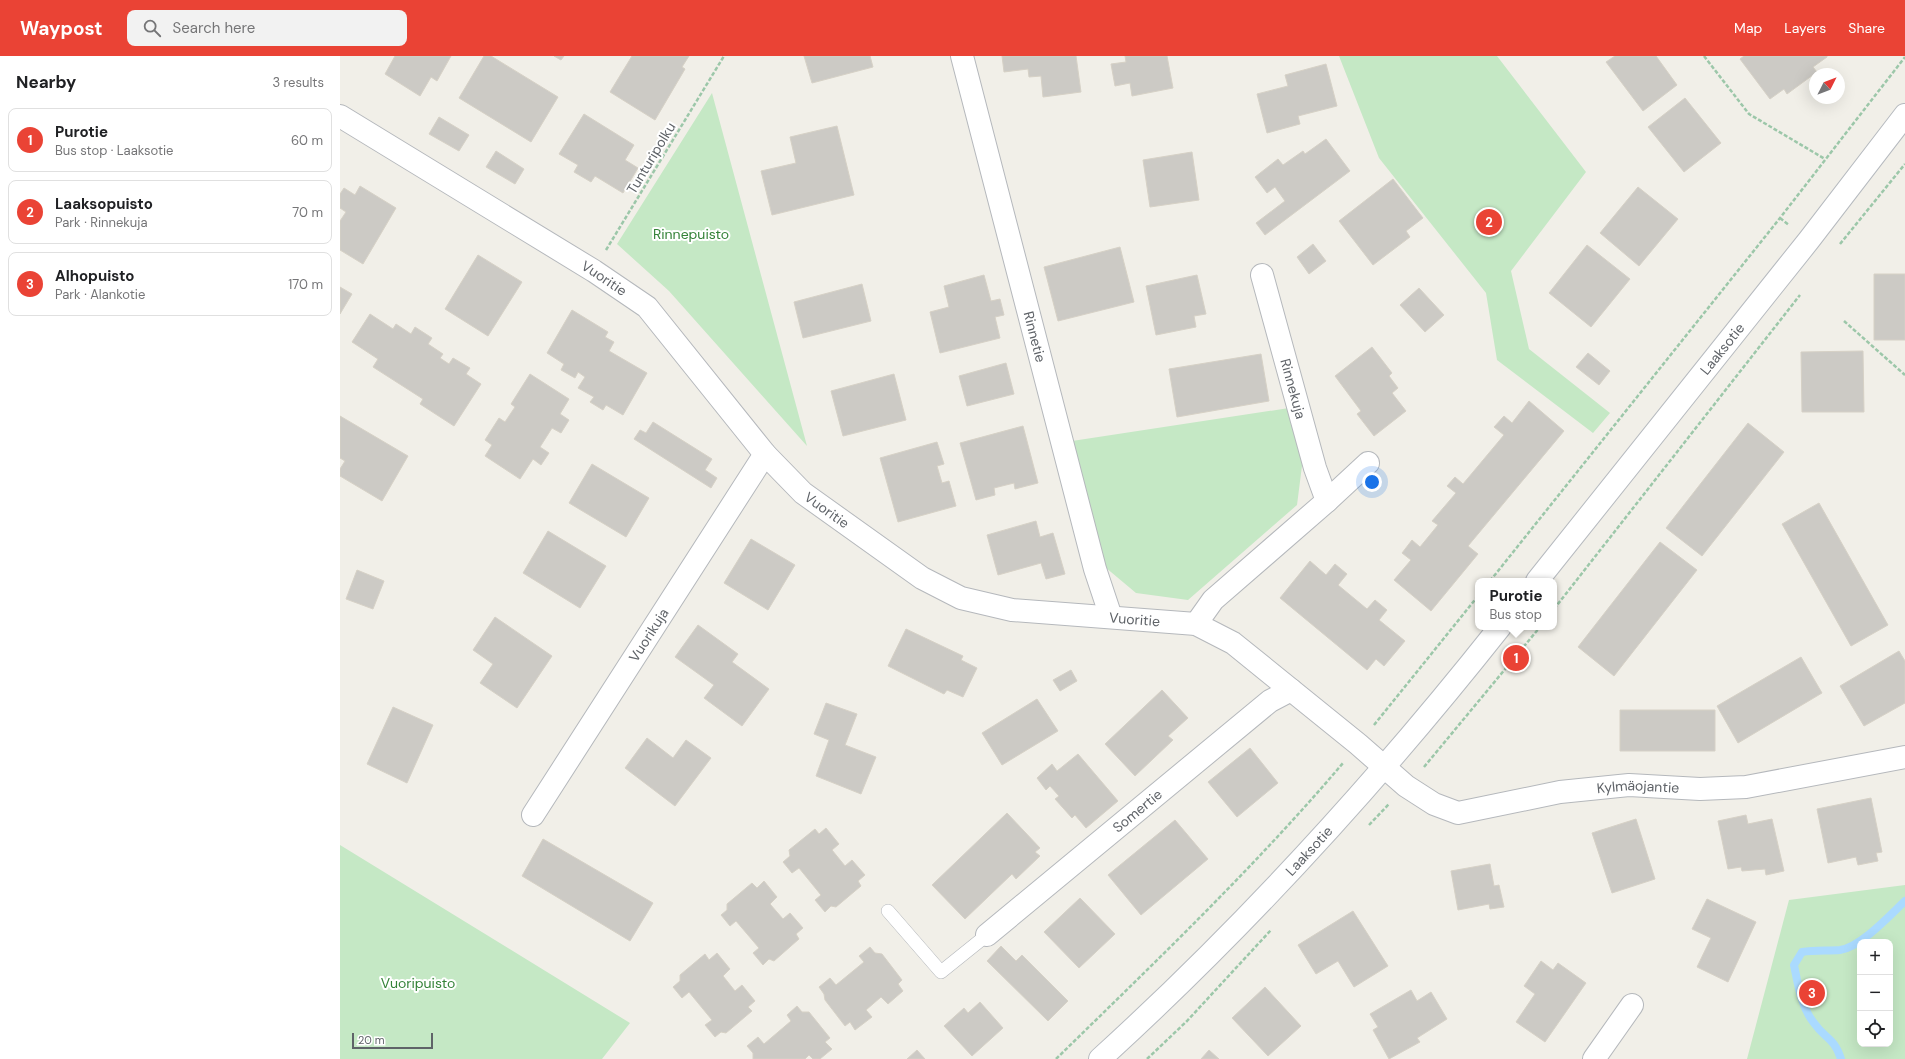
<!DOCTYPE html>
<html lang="en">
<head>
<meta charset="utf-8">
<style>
  body { margin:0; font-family:"DM Sans",sans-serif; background:#f2f2f2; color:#202124 }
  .controls { position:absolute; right:12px; bottom:12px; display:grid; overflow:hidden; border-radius:8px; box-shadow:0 4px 16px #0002 }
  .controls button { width:36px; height:36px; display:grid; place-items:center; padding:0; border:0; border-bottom:1px solid #e0e0e0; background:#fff; color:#202124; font:20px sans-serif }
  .compass { position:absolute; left:1469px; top:12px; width:36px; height:36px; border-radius:50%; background:#fff; box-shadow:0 4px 16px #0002; rotate:48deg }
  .scale { position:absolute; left:12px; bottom:10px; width:81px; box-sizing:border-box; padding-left:4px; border:2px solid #5f6368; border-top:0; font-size:11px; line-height:14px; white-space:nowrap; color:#5f6368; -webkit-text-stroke:3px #fff; paint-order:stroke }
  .you { position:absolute; left:1032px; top:426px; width:14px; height:14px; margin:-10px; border:3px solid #fff; border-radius:50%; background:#1a73e8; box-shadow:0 0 0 6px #1a73e833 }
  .badge { display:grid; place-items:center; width:26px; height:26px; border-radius:50%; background:#ea4335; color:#fff; font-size:13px; font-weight:700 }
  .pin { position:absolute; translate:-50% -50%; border:2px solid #fff; box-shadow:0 1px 4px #0006 }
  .popup { position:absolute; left:1135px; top:522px; width:82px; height:52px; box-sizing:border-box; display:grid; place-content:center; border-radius:8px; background:#fff; filter:drop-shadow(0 1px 3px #0005); font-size:13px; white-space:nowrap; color:#757577 }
  .popup b { font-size:15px; color:#202124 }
  .popup::after { content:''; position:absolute; left:50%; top:100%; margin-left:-8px; border:8px solid transparent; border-top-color:#fff }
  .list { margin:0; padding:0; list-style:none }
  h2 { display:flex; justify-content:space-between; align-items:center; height:52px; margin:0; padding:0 16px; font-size:17px }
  h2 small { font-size:13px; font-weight:400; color:#757577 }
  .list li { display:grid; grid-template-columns:26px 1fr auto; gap:12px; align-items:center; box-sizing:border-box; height:64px; margin:0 8px 8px; padding:0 8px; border:1px solid #e0e0e0; border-radius:8px }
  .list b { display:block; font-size:15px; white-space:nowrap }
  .list p { margin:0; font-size:13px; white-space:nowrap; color:#757577 }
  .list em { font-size:13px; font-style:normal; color:#757577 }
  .icon { flex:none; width:22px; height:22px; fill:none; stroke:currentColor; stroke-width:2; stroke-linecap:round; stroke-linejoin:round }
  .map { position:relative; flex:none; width:1565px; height:1003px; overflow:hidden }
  header { display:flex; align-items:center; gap:24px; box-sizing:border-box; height:56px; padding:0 20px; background:#ea4335; color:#fff }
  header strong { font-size:19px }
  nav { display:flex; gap:22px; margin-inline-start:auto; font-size:14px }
  .search { width:280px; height:36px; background:#f2f2f2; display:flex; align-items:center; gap:10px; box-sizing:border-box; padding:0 14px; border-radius:8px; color:#757577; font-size:15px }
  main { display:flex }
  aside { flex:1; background:#fff }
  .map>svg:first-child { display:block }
  .green { fill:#c5e8c5; fill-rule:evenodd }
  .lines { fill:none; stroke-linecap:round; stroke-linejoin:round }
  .stream { stroke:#aadaff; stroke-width:8 }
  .building { fill:#cccac5; stroke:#d6d1c6 }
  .service-casing { stroke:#b5b8bc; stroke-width:14 }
  .minor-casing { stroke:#b5b8bc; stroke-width:24 }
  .secondary-casing { stroke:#b6babf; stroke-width:24 }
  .path { stroke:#9cc7a9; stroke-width:2.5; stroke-dasharray:4 2; stroke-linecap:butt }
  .service { stroke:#fff; stroke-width:13 }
  .minor { stroke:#fff; stroke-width:22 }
  .secondary { stroke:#fff; stroke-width:22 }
  .labels { text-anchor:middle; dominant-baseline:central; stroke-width:4; stroke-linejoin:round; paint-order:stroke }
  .street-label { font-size:14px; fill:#5f6368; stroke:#fff }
  .park-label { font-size:14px; fill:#348238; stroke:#fff }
</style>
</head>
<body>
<header>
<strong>Waypost</strong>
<div class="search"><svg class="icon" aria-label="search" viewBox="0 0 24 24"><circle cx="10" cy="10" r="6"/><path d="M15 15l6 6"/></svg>Search here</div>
<nav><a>Map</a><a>Layers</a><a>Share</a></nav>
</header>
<main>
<aside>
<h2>Nearby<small>3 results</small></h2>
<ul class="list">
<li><span class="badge">1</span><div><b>Purotie</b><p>Bus stop · Laaksotie</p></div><em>60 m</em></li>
<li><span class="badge">2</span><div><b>Laaksopuisto</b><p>Park · Rinnekuja</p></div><em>70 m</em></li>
<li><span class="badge">3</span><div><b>Alhopuisto</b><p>Park · Alankotie</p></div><em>170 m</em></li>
</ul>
</aside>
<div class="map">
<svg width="1565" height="1003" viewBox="0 0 1565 1003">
  <rect width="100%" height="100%" fill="#f1efe8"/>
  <path class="green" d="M999,0H1157L1246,116L1171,215L1189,293L1270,357L1253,377L1157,304L1146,237L1039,102Z
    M372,37L467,390L329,235L277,188Z
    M949,352L963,402L957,449L848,544L796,537L765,511L732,385Z
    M0,789L290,967L262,1003H0Z
    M1565,829V1003H1407L1449,844ZM1520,886H1550V988H1520Z"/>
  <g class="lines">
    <path class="stream" d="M1501,1003C1494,981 1485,983 1474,967C1461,951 1458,928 1454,909L1462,896C1475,894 1488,895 1500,894C1521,891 1550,859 1565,845"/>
  </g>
  <path class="building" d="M55,0H111L97,25L91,21L80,40L45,18Z
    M144,0H151L218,41L191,86L119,42Z
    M214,0H224L221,4Z
    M292,0H349L342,11L345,13L315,64L270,36Z
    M464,0H530L533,11L472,27Z
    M662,0H736L741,36L703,41L701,20L689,21L688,13L664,16Z
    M785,0H827L833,32L792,40L790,27L775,30L771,8L786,6Z
    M1275,0H1316L1337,29L1303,55L1266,6Z
    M1404,0H1487V1L1473,11L1477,16L1447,38L1444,33L1430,43L1400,3Z
    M986,8L997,50L958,60L960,68L927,77L917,38L948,30L945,19Z
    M1345,42L1381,87L1344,116L1308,71Z
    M244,58L294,89L285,104L298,112L283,137L255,120L251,126L234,116L238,109L219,98Z
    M99,61L129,79L119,95L89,78Z
    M497,70L514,139L432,159L421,115L456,107L450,81Z
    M986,83L1010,115L925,179L916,167L945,145L935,131L927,137L915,121L938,103L943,109L963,95L965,98Z
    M156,95L184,113L175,128L146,111Z
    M852,96L859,144L810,151L803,104Z
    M1053,123L1083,162L1066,175L1070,181L1033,209L999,165Z
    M20,130L56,152L23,208L0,194V165L6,156L0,152V138L4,132L15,139Z
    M1298,131L1338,163L1299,210L1260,177Z
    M973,188L986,205L969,218L957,201Z
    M1247,189L1290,223L1251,271L1209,237Z
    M780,191L794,246L718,265L704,211Z
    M138,199L182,226L148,280L105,253Z
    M1534,218H1565V284H1534Z
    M644,219L651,245L660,243L664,259L655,261L660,282L600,297L590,256L609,251L604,230Z
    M857,219L866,258L854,260L856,271L816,279L806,230Z
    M522,228L531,265L463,282L454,246Z
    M0,231L12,238L0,258Z
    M1079,232L1104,259L1085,276L1060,249Z
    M232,254L268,276L265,281L274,286L269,295L307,317L283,359L266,349L263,354L250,346L254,341L238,332L245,321L238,316L235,322L221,314L224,308L207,297Z
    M30,258L53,273L56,268L71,278L75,271L92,282L88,288L103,298L100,302L109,308L113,302L130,312L126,318L141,328L114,370L80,348L83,343L33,311L38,303L12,286Z
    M1032,291L1052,317L1049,320L1058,332L1052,337L1066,355L1034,380L1017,358L1021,355L995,320Z
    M1523,295L1524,356H1462L1461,296Z
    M1248,297L1270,315L1259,329L1236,311Z
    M921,298L929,345L837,361L829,313Z
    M666,307L674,338L627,350L619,320Z
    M190,318L229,343L220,358L229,364L221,377L212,372L200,391L209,397L201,409L193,403L180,423L145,400L152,389L145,384L159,362L165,366L175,351L171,348Z
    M554,318L566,364L503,380L491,335Z
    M1189,345L1224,375L1128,490L1138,498L1091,555L1054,524L1071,504L1062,497L1072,484L1080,491L1098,469L1092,465L1116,437L1107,430L1115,421L1123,428L1164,379L1154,371L1164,360L1172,367Z
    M0,360L68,400L42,445L0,420V413L5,405L0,402Z
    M313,366L372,403L365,414L377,422L371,432L294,383L300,374L306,377Z
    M1408,367L1444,396L1362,500L1326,472Z
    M683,370L698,427L675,433L674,427L654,432L655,439L636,444L620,387Z
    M597,386L604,408L597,410L602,427L609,425L616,450L558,466L540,402Z
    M252,408L309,442L286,481L229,447Z
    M1479,447L1548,569L1511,590L1442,468Z
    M696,465L700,481L713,477L725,518L706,523L701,507L658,519L647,479Z
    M208,475L266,510L240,552L183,517Z
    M411,483L455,509L428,554L384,527Z
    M1320,486L1357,514L1274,620L1238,591Z
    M970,505L986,519L995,508L1007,518L998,529L1027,553L1035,544L1047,554L1039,564L1065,585L1044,610L1036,603L1027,614L940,542Z
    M17,514L44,525L33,553L6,543Z
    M155,561L212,600L177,652L140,627L153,608L133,594Z
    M358,569L398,598L392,606L429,633L402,670L364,642L374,629L335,601Z
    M566,573L623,600L621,604L637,612L623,641L607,634L604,638L548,610Z
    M1559,595L1565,605V647L1524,670L1500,630Z
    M1461,601L1482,637L1398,687L1377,650Z
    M731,614L737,625L720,635L713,624Z
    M822,634L848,662L828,680L833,684L795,720L765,688Z
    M697,643L718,675L662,709L642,677Z
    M486,647L517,658L505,689L536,701L521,738L476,720L489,684L474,678Z
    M53,651L93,669L67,727L27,708Z
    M1280,654H1375V695H1280Z
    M307,682L333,702L346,684L371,702L335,750L285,712Z
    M910,692L938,727L897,761L868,726Z
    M738,698L778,745L746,772L735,759L732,762L715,743L719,740L710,730L706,734L697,722L712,708L717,715Z
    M1531,742L1542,796L1536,797L1538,805L1518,809L1516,801L1488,807L1477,753Z
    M667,757L700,792L695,796L700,800L676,823L672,818L625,863L592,829Z
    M1406,759L1408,768L1432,763L1444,815L1426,819L1425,813L1402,815L1401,811L1388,813L1378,765Z
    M1296,763L1315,823L1272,837L1252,777Z
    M835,764L868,803L801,859L768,819Z
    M486,772L499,788L492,794L505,810L512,804L525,819L518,825L521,830L496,851L491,850L485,856L475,844L481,839L459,812L452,817L443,806L450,800L449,794L475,773L479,778Z
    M203,783L313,847L290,885L182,820Z
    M1150,808L1154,830L1159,829L1164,851L1150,853L1149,848L1118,854L1111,815Z
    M424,825L437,841L430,848L443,863L450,857L463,872L456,878L459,883L434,905L429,903L423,909L413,897L419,892L396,865L390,870L381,859L387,854V848L412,827L417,832Z
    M740,842L775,878L739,912L704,876Z
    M1367,843L1416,866L1388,926L1357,911L1371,882L1352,873Z
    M1013,855L1048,910L1014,931L998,905L976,918L958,889Z
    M661,890L676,905L682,899L728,945L708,965L647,905Z
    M530,891L535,897L542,898L562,924L558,928L563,935L548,948L541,941L526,954L532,961L515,974L510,966L505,970L485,944L484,938L479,931L490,922L496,929L524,906L519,900Z
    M377,897L390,913L383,920L395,935L402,929L415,945L408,951L412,955L386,977L381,976L375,981L365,969L372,964L349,936L342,942L333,931L340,925V919L365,898L369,904Z
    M1201,905L1213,914L1218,907L1246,927L1205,986L1176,966L1195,938L1184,930Z
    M925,931L961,970L928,1000L892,962Z
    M1071,934L1077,945L1091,936L1107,963L1077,982L1080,986L1049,1003L1033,974L1038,971L1030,958Z
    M640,946L663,972L632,1000L604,970L624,952L628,957Z
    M457,950L462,956H469L490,982L485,986L492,993L480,1003H473L469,999L465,1003H413V997L407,990L418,981L424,988L451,965L447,959Z
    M577,994L585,1003H567Z
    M869,994L879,1003H861Z"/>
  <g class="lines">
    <defs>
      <path id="service" d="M548,855L601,916L647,879"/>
      <g id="minor">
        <path id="s1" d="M622,0L755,513L771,561"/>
        <path id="s2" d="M0,60L254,215L307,251L425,398L463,437L582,522L621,542L672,554L856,568L893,587L1018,688L1066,730L1094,748L1118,757L1220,736L1289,729L1360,733L1406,731L1565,701"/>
        <path id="s3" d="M922,219L975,412L987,445"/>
        <path d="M856,568L873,544L987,445L1028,407"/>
        <path id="s4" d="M193,759L425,398"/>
        <path id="s5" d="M647,879L930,645L951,634"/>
        <path d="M1254,1003L1292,949"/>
      </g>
      <g id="secondary">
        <path id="s6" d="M1197,525L1469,184L1565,59"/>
        <path id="s7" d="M760,1003C905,871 1038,725 1160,571"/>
      </g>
    </defs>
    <use href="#service" class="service-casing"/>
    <use href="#minor" class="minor-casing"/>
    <use href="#secondary" class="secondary-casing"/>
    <path class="path" d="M1364,0L1409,58L1485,103
      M1440,162L1449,169
      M1500,188L1565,108
      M266,194L384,0
      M1504,265L1565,319
      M1150,525L1440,162L1565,1
      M1214,553L1460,239
      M1034,669L1138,540
      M1084,711L1200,571
      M1029,769L1049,748
      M716,1003C814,907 914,812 1003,707
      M807,1003L847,965L931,874"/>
    <use href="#service" class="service"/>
    <use href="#minor" class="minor"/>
    <use href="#secondary" class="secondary"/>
  </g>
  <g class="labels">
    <g class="street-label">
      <text transform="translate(311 102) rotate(-59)">Tunturipolku</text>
      <text stroke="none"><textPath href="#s2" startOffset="310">Vuoritie</textPath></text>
      <text stroke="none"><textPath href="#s1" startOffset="290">Rinnetie</textPath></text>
      <text stroke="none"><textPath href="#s6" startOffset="297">Laaksotie</textPath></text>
      <text stroke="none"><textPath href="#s3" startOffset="118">Rinnekuja</textPath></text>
      <text stroke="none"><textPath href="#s2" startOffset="634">Vuoritie</textPath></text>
      <text stroke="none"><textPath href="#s2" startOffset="970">Vuoritie</textPath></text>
      <text stroke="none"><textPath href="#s4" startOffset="214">Vuorikuja</textPath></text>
      <text stroke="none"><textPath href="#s2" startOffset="1539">Kylmäojantie</textPath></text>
      <text stroke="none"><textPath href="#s5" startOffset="195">Somertie</textPath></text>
      <text stroke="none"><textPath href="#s7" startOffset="295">Laaksotie</textPath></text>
    </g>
    <g class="park-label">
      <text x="351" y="178">Rinnepuisto</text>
      <text x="78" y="927">Vuoripuisto</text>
    </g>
  </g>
</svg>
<div class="controls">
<button>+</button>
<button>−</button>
<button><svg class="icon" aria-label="locate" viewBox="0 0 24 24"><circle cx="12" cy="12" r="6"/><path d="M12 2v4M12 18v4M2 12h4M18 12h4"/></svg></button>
</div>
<svg class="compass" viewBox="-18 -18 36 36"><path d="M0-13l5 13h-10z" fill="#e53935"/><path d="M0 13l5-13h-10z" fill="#757577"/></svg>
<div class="scale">20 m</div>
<div class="you"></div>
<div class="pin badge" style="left:1176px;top:602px">1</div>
<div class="popup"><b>Purotie</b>Bus stop</div>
<div class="pin badge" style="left:1149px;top:166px">2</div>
<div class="pin badge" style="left:1472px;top:937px">3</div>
</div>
</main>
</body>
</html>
